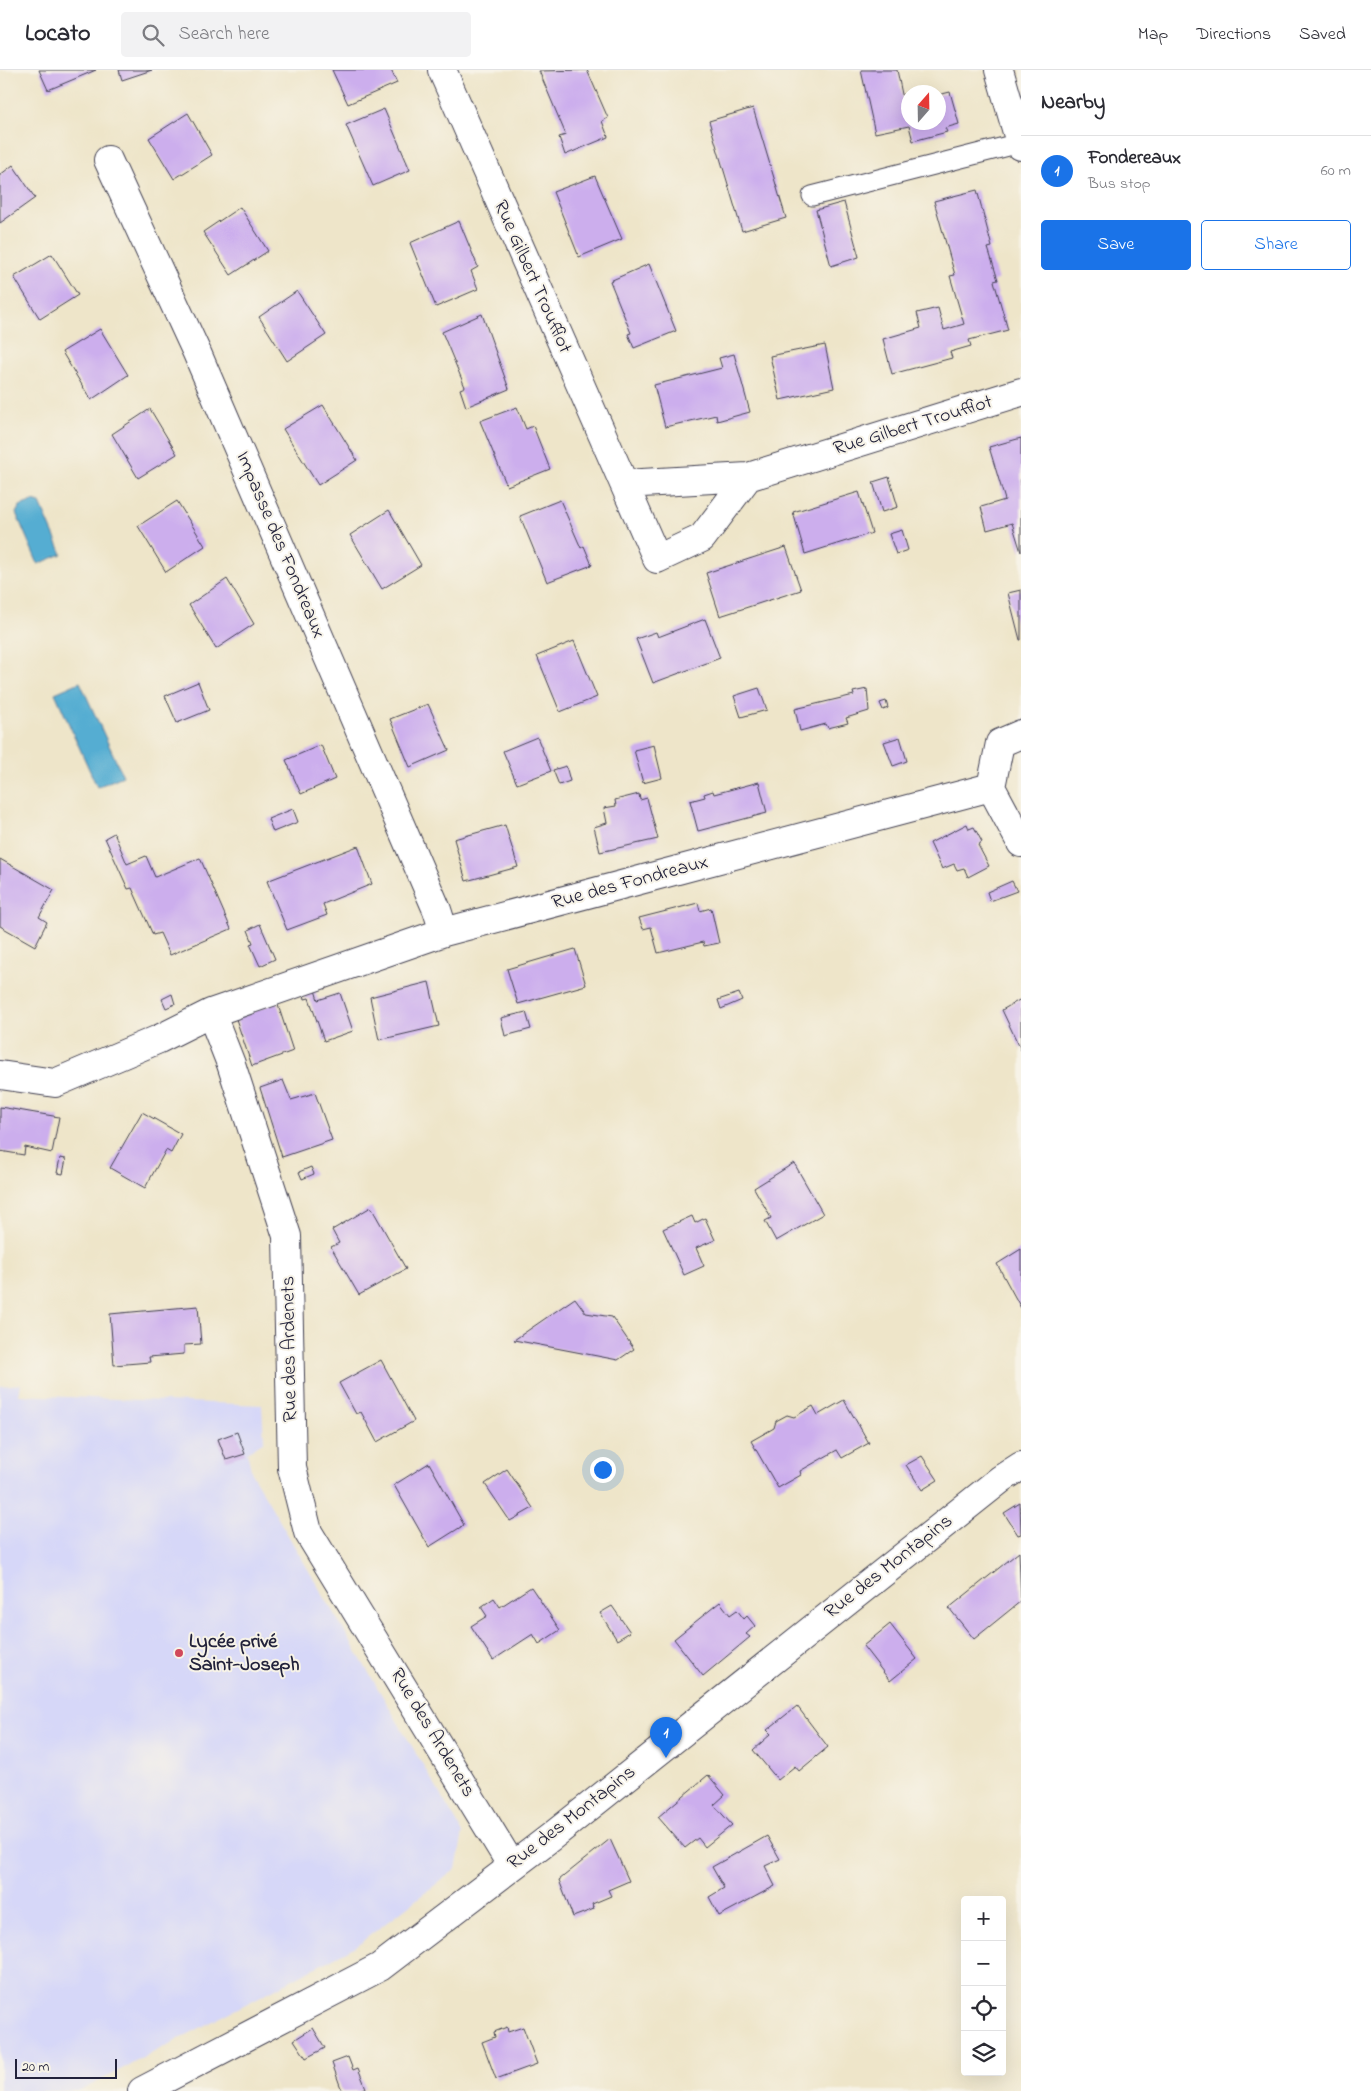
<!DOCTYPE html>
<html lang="en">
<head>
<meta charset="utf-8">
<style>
  body { margin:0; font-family:"Indie Flower",sans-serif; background:#f2f2f3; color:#2b2b33 }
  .controls { position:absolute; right:15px; bottom:15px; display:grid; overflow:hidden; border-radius:5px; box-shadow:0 5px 20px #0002 }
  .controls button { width:45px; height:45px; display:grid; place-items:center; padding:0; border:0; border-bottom:1px solid #e1e1e2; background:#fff; color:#2b2b33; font:25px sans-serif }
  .compass { position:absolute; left:901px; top:15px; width:45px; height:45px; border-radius:50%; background:#fff; box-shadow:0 5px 20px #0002; rotate:20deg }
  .scale { position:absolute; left:15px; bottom:12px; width:102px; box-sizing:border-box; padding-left:5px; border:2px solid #22223b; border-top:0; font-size:14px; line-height:18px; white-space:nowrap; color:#22223b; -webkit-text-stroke:4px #f7f3e8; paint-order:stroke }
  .you { position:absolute; left:602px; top:1399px; width:18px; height:18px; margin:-12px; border:4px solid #fff; border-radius:50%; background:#1a73e8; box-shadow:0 0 0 8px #1a73e833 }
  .badge { display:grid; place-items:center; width:32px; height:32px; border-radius:50%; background:#1a73e8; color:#fff; font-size:16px; font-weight:700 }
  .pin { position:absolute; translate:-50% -41px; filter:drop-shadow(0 1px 2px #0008) }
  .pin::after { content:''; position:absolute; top:26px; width:18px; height:15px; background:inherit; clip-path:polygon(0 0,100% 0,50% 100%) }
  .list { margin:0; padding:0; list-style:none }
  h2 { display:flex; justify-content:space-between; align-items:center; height:65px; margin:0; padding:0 20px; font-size:21px }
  h2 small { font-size:16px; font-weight:400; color:#7c7c81 }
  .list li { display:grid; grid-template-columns:32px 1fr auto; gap:15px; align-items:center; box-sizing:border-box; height:70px; padding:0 20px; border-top:1px solid #e1e1e2 }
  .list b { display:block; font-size:19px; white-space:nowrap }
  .list p { margin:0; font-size:16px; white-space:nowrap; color:#7c7c81 }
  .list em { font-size:16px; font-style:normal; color:#7c7c81 }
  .actions { display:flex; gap:10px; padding:15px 20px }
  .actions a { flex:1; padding:11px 0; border:1px solid #1a73e8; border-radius:5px; text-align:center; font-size:18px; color:#1a73e8 }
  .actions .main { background:#1a73e8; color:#fff }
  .icon { flex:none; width:28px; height:28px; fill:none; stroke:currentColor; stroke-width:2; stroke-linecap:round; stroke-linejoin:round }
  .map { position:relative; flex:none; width:1021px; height:2021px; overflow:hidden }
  header { display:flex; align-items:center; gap:30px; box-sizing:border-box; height:70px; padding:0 25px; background:#fff; border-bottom:1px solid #e1e1e2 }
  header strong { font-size:24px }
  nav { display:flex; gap:28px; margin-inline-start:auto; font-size:18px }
  .search { width:350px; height:45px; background:#f2f2f3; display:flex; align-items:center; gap:12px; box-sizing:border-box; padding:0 18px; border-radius:5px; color:#7c7c81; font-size:19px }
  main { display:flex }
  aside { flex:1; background:#fff }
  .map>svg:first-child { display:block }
  .built { fill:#d6d7f8 }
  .water { fill:#55add2; stroke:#3c6886 }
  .building { fill:#ccaeed }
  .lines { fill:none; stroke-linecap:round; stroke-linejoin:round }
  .lane-casing { stroke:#413f50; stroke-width:21 }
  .street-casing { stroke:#413f50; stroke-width:30 }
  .lane { stroke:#fff; stroke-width:19 }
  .street { stroke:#fff; stroke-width:28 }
  .poi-dot { fill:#d1495b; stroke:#f7f3e8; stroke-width:2 }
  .labels { text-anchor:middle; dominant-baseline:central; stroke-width:4; stroke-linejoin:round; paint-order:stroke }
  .street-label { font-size:20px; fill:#22223b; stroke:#f7f3e8 }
  .poi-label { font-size:20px; font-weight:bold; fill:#22223b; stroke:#f7f3e8; text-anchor:start }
</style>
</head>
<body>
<header>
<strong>Locato</strong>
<div class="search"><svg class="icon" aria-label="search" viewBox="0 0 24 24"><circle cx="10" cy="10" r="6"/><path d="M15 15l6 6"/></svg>Search here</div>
<nav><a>Map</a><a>Directions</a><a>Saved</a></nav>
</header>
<main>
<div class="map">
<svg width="1021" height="2021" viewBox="0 0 1021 2021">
  <rect width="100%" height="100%" fill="#f7f3e8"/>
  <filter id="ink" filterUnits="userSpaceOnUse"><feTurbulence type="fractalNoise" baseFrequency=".02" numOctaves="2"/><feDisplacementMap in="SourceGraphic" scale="10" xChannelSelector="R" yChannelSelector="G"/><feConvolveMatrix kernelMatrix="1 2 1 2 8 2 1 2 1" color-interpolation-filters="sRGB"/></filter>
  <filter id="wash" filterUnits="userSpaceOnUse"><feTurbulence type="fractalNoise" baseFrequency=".0096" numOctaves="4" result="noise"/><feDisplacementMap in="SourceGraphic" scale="20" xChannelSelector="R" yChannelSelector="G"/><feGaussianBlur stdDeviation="1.12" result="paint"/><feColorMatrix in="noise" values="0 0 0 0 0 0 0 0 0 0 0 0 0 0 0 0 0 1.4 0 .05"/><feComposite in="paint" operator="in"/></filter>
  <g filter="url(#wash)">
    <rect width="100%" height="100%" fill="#eee5c9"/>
    <path class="built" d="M21,1314L19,1325L262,1335L264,1371L247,1382L252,1404L463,1763L456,1799L356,1876L80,2021H0V1316Z"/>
    <path class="water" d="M33,431L40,433L62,484L38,494L16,443L20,436Z
      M80,612L123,706L97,717L55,623Z"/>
    <g id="blocks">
      <path class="building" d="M39,0H96L48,20Z
        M119,0H152L122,10Z
        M332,0H391L397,13L348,34Z
        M587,0L608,48L602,51L608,67L565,85L559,67L566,65L539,1Z
        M861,0H897L905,39L908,38V52H938V25L950,22L959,54L945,58L947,62L913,71L909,56L875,63Z
        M753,38L786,148L742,161L709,51Z
        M384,39L410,100L373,116L346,55Z
        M188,43L212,85L174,109L149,68Z
        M13,95L35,128L0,153V105Z
        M595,106L622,169L579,187L553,122Z
        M977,120L992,177L988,178L998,210L994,211L1008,260L969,270L971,276L950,282L952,288L892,304L883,269L921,258L917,243L938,238L944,260L964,254L950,206L955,205L934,131Z
        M844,132L859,187L831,196L816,140Z
        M240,137L268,181L231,205L203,162Z
        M459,151L478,197L471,201L478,219L436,237L410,173Z
        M52,184L78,225L40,249L14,207Z
        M649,194L676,261L634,278L628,264L631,263L610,211Z
        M297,221L326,265L287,291L259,247Z
        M482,244L509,319L466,337L460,319L465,317L442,262Z
        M100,259L128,305L91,330L62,282Z
        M825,275L834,318L780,330L770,286Z
        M734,284L750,342L717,351L716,345L665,357L654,315L722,298L719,288Z
        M323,335L357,390L318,415L283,359Z
        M517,337L526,359L533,356L550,399L507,416L480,351Z
        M150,339L177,384L138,408L112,364Z
        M1021,368V482L1012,453L987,460L981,437L1005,430L989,377Z
        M889,407L898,437L882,442L873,412Z
        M859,422L872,463L805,484L793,442Z
        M560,430L581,478L584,476L592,495L547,512L520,446Z
        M177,431L205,476L166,502L138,456Z
        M389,440L421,495L382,519L350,465Z
        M902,460L908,480L896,484L889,464Z
        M786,477L801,520L720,546L706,503Z
        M227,509L254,554L216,579L189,535Z
        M1021,520V570H1020L1008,523Z
        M705,549L720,588L653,613L636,569L656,562L658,567Z
        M574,571L597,627L560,642L537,586Z
        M198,612L209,640L177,653L165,626Z
        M759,618L767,640L741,647L734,626Z
        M867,619L869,641L846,648L848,653L828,658L826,654L800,661L795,639L854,625L853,622Z
        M886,631L888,638L883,640L880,633Z
        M428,634L449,680L410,697L390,649Z
        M537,667L551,701L517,714L503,681Z
        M900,667L907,691L893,696L884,672Z
        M321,675L335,709L301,724L286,690Z
        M654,675L662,708L643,713L634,680Z
        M566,696L570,711L559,715L553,700Z
        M759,712L767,743L698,761L690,731L705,727L704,724L713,721L714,724Z
        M639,724L640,730L647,728L658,769L600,782L594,757L607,753L604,738L616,736L615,730Z
        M293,739L298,752L273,762L268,749Z
        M967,754L969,759L974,757L982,772L978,775L989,796L968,807L964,798L957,800L954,794L942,799L930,773Z
        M505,755L518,797L466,811L454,769Z
        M114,763L127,794L146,786L155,807L200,788L231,859L170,885L160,863L153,865L132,818L128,819L105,768Z
        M358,776L372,814L323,834L327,845L287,860L267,811Z
        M0,789L54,820L39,847L47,852L35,876L0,856Z
        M1012,811L1017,821L990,831L987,822Z
        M698,833L700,841L711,838L719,873L704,876L703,872L658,883L651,857L643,859L639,848Z
        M260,854L275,889L260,896L250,874L253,873L248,860Z
        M575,879L586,915L518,934L507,899Z
        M429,912L439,956L379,970L370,927Z
        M315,920L318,930L340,923L353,961L324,971L309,928L305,929L304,924Z
        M739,923L742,930L721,939L718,930Z
        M172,924L175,934L166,938L162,929Z
        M1021,929V980L1002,940Z
        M277,932L293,981L252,996L236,949Z
        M526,942L531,959L505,966L501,948Z
        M283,1010L291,1030L315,1023L332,1070L282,1087L260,1018Z
        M0,1037L59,1047L52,1083L25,1077L24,1085L0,1081Z
        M142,1042L181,1064L171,1083L166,1080L145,1118L110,1098Z
        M60,1088L66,1089L63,1104L57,1103Z
        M794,1093L823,1144L776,1171L765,1151L771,1148L754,1118Z
        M311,1097L314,1104L302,1109L299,1102Z
        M371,1137L406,1199L359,1225L331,1177L339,1173L332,1160Z
        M692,1146L695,1153L705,1148L715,1170L696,1178L704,1196L684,1205L663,1159Z
        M1021,1179V1238L997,1194Z
        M575,1228L586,1243L612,1247L634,1279L618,1290L514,1270Z
        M198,1236L201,1274L184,1275V1284L149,1287L150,1292L114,1295L110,1244Z
        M381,1290L414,1351L377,1372L361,1342L356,1344L339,1313Z
        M844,1330L869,1373L842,1388L837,1380L800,1401L801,1405L778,1418L751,1371L774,1358L776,1351L787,1345L794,1347L813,1336L818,1345Z
        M237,1362L245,1384L226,1390L218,1369Z
        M922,1386L938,1410L922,1420L906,1395Z
        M429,1393L464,1455L429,1477L394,1415Z
        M507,1399L533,1438L510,1451L485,1414Z
        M1020,1433L1021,1464L1018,1465L1004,1443Z
        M1019,1482L1021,1531L974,1569L949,1538Z
        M531,1517L560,1560L539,1574L533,1564L493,1590L471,1556L487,1546L481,1537L494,1528L500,1537Z
        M720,1532L730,1545L737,1540L744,1549L747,1546L755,1556L746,1564L750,1567L703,1606L674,1569Z
        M612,1536L630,1562L617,1570L600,1543Z
        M890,1554L917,1589L890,1611L863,1576Z
        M797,1636L828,1677L799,1701L795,1696L778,1710L753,1680L771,1664L767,1660Z
        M708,1705L725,1725L714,1735L732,1755L705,1777L698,1768L685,1778L658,1747Z
        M767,1766L780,1789L765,1796L775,1816L719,1846L709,1827L724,1818L712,1797Z
        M610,1769L629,1811L608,1820L611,1826L592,1834L594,1839L573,1847L559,1810Z
        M507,1957L508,1962L523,1957L537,1994L496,2009L482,1972L495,1967L494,1962Z
        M313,1958L325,1978L306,1988L294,1970Z
        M348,1987L353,2000L358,1998L366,2018L358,2021H342L332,1993Z"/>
    </g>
  </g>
  <g filter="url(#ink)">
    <use href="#blocks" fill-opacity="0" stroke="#413f50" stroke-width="1"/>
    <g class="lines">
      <defs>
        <path id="lane" d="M812,126L1020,73"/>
        <path id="street" d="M442,0L624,414L748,407L1021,322
          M999,0L1021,76
          M108,90L197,283L437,840L444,862
          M624,414L657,489L702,468L748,407
          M991,717L1000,673L1021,664
          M211,943L444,862L991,717L1021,773
          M0,1005L55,1013L159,969L211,943L231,994L287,1166L292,1398L308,1462L512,1796
          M142,2021L380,1897L551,1767L1001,1409L1021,1396"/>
      </defs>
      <use href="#lane" class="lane-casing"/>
      <use href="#street" class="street-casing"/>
      <use href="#lane" class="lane"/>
      <use href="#street" class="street"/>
    </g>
  </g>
  <circle class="poi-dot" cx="179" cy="1583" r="5"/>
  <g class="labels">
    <g class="street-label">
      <text transform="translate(532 207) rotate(66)">Rue Gilbert Troufflot</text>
      <text transform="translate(913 356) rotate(-17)">Rue Gilbert Troufflot</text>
      <text transform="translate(280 475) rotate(67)">Impasse des Fondreaux</text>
      <text transform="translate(630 813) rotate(-15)">Rue des Fondreaux</text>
      <text transform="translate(290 1279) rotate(-91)">Rue des Ardenets</text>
      <text transform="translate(889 1497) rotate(-38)">Rue des Montapins</text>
      <text transform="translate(432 1663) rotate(59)">Rue des Ardenets</text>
      <text transform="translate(572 1748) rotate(-38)">Rue des Montapins</text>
    </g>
    <g class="poi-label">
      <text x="189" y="1572">Lycée privé<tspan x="189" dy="23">Saint-Joseph</tspan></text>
    </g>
  </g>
</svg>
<div class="controls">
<button>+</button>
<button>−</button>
<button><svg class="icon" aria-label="locate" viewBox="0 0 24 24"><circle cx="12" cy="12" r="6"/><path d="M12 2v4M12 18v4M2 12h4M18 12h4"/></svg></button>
<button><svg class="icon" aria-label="layers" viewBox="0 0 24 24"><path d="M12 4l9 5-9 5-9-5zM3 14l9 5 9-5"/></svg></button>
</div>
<svg class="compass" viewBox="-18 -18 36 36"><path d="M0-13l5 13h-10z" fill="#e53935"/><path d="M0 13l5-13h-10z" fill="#7c7c81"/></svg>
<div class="scale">20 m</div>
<div class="you"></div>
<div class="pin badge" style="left:666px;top:1688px">1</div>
</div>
<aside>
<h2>Nearby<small></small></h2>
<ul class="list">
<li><span class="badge">1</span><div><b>Fondereaux</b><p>Bus stop</p></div><em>60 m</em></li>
</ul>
<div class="actions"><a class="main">Save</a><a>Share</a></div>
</aside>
</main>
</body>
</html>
